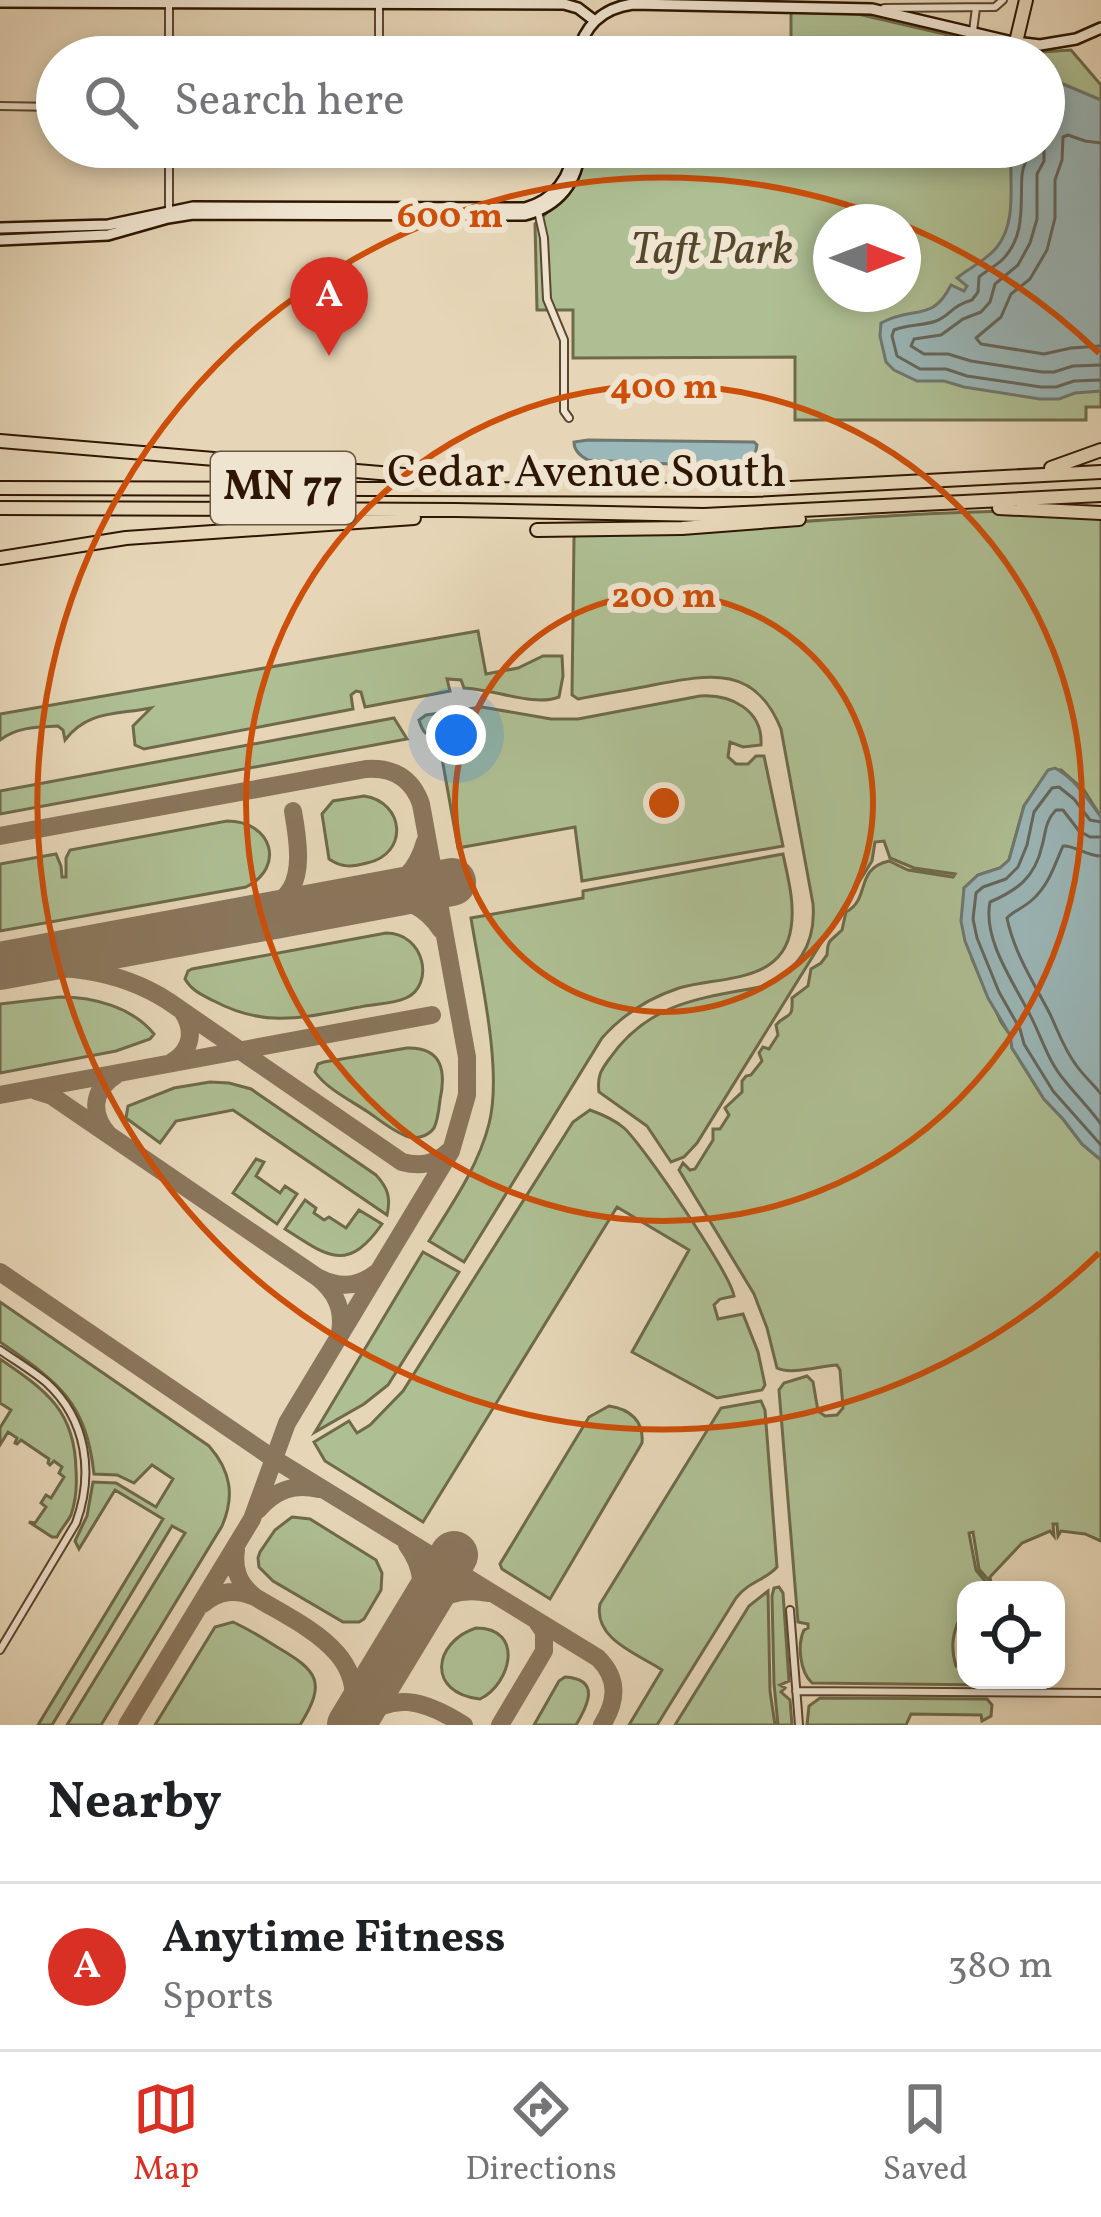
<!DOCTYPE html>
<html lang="en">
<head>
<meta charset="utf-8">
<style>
  body { margin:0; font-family:Vollkorn,serif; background:#f6f6f6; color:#202124 }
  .controls { position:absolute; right:36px; bottom:36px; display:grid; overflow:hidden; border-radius:24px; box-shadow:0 6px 18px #0003 }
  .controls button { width:108px; height:108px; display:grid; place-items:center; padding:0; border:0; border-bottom:3px solid #e0e0e0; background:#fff; color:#202124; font:60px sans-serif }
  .compass { position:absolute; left:813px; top:204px; width:108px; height:108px; border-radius:50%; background:#fff; box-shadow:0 6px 18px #0003; rotate:90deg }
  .you { position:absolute; left:456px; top:735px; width:42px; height:42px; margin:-30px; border:9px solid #fff; border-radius:50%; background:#1a73e8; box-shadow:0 0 0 18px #1a73e833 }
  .badge { display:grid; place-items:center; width:78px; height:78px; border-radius:50%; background:#d93025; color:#fff; font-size:39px; font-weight:700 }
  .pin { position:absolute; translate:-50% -99px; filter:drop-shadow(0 3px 6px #0008) }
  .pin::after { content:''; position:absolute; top:63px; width:42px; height:36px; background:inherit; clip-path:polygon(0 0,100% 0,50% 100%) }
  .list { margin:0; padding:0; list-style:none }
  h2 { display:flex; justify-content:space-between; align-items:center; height:156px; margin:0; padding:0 48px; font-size:51px }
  h2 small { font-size:39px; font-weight:400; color:#757577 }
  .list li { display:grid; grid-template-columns:78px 1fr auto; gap:36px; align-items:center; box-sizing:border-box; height:168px; padding:0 48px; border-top:3px solid #e0e0e0 }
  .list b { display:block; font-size:45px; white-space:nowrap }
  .list p { margin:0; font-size:39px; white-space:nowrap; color:#757577 }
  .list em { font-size:39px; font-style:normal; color:#757577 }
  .icon { flex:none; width:66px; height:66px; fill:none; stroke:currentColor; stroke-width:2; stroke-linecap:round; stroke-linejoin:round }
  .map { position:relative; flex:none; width:1101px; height:1725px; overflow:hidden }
  .search { position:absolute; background:#fff; box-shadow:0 6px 18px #0003; left:36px; right:36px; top:36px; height:132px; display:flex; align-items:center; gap:30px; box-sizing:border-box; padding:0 42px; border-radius:66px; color:#757577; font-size:45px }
  .sheet { height:324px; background:#fff }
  nav { display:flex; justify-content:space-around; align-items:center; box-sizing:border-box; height:168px; border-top:3px solid #e0e0e0; background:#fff; font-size:33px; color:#757577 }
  nav a { display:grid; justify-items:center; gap:6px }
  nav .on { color:#d93025 }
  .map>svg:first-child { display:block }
  .green { fill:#aebf93; stroke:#6e6a4a; stroke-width:3; fill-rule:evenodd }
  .water { fill:#9ab7b9; stroke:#6f776f; stroke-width:3 }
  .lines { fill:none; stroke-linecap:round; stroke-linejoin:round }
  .shore { stroke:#64665c; stroke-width:3 }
  .taxiway { stroke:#8a765c; stroke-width:18 }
  .runway { stroke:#8a765c; stroke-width:48 }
  .street-casing { stroke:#5c462e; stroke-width:10 }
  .secondary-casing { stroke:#2e1600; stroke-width:14 }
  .highway-casing { stroke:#2e1600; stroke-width:16 }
  .street { stroke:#efe4d0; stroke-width:6 }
  .secondary { stroke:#efe4d0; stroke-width:9 }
  .highway { stroke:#e6d6b7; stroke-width:12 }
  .ring { fill:none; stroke:#cc4f0a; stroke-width:6 }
  .labels { text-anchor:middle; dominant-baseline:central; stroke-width:12; stroke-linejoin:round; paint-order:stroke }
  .shield { fill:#efe4d0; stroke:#68543e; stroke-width:3 }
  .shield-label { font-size:42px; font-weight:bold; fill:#2e1600 }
  .park-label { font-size:45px; font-style:italic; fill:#54492c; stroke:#efe4d0 }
  .street-label { font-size:45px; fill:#2e1600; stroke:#efe4d0 }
  .centre { fill:#cc4f0a; stroke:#efe4d0; stroke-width:6 }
  .ring-label { font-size:36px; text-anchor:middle; font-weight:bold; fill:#cc4f0a; stroke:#efe4d0; stroke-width:12; stroke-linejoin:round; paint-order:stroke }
</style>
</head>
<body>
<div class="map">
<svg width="1101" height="1725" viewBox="0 0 1101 1725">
  <rect width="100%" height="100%" fill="#e6d6b7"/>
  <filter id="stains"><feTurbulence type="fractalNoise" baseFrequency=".00167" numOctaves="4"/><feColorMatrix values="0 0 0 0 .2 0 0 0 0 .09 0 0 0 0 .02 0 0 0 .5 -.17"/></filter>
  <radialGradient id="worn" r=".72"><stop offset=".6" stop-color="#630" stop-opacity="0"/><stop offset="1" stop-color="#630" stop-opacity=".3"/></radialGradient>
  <path class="green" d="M791,12L858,14L1026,53L1071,50L1101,85V407H1086V420H795V357L573,358V310H537L535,224L568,193L583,147H1044V57H615L618,49L745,48L746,53H791ZM831,222H903V294H831Z
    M1019,511L1101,516V817L1084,790L1061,770H1049L1024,806L1009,860L1000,868L978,875L964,888L972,959L1001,1022L1010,1035L1012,1048L1044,1099L1063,1119L1082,1144L1101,1160V1541L1085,1534L1061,1531L1058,1536L1057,1524H1053L1054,1536L1050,1531L1022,1543L990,1577L991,1583L979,1569L973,1532L969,1533L976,1570L989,1586L983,1584L977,1590H966C966,1619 945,1629 956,1666L961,1665L966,1671V1680H994L990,1685L812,1683C800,1672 797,1645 804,1630L808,1628V1624L798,1622L779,1390L784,1383L807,1376L813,1382L818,1411L825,1416L837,1415L843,1408L840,1370L837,1365C820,1366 790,1375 777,1368L767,1328L754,1294L679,1170L683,1163L690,1170L695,1169L713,1140V1129H720L729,1115L725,1108L742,1092V1081L746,1076L751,1075L762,1061L759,1053L763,1047L769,1049L778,1035L776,1025C788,1011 793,1022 792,998L808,986L811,969L821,963L827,955C828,938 830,942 842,930L846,912C871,899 854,869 889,861L908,870L953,877L955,874L914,868L890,858L884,841L875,842L872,861L697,1143L684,1157L671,1162L647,1126L599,1092C597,1076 601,1070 610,1058C650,1001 703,998 766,986C800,969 816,942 813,904L781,729C755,665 711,674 653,685C628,690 603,694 578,699L572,695L574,538L576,535C724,530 871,513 1019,511Z
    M478,631L486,674L518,668L543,656H562L563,676L559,697C535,707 493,689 464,688L461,680L447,679L450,691L365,707L361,692L356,691L351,695L353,709L144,749L135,745L133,726L151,708C116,715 88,710 65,740L63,730L58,726C37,727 17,727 0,740V714Z
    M700,696C731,694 763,710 761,745L743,747L730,742L728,757L736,764H748L756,756H764L783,846L582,881L575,827L458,848L438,736C425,735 423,733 419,720L426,715L482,707L551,719H578Z
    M394,718L407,739L0,814V791Z
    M364,796C405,802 409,854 367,863C352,867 342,868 329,859L322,814L333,801Z
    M227,821C272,821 286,867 246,887L0,931V864L56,854L61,866L62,877H66V858L70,850Z
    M783,854C788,878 795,903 791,928C783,984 720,976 679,988C649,998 623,1014 602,1038L464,1262L429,1241C452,1204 478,1167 489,1124C503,1070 480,975 471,918L583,898V891Z
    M386,933C425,933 435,985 406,998C393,1004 374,1004 360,1007C305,1017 267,1029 214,1001C202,995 192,991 185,979L188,971L192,969Z
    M60,997C94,997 132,1007 154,1034L150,1039L116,1051L0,1073V1004Z
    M407,1048C443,1047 446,1072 440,1100C439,1108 438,1120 434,1128C428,1136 418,1139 409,1137C395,1133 380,1120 368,1112C350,1100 327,1089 315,1072L318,1064L324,1062Z
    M210,1082L229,1083L251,1089L376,1175C388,1188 391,1198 387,1215L233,1110L176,1121L160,1143L126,1118L128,1106L174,1088Z
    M590,1110C601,1114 615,1120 624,1128C643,1145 730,1273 734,1296L720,1299L714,1305L718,1319L743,1314L758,1352L765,1385L762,1390L717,1398L632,1352L689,1250L617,1207L423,1522L325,1461L314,1442L349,1421L357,1433L370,1425L403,1391L573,1122Z
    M256,1159L264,1162L256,1176L280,1193L285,1186L297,1194L277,1224L233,1193Z
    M305,1200L316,1208L314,1213L324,1220L329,1217L346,1228L359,1210L382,1224C347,1274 327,1256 285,1229Z
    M423,1252L459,1272L388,1385L364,1404L315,1432Z
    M0,1302L209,1446C231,1471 235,1496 222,1526L101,1725H67L185,1533L172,1526L52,1725H38L163,1519L115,1490L79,1549L75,1541L87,1516L93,1482L116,1483L156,1507L173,1479L152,1465L134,1483L117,1475L94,1474C86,1401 58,1382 0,1342Z
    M0,1359C47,1391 75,1411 76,1470C77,1484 77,1498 71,1515C66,1525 61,1528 57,1537H52L29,1522L35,1523L46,1507L41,1503L46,1495L51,1498L64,1477L59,1473L62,1467L54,1461L50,1465L48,1463L49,1459L21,1440L17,1444L15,1443L17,1438L8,1432L0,1445V1428L11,1410L0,1403Z
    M761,1401L765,1410L777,1567C766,1580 749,1581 736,1598L657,1725H629L662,1670C638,1654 593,1639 600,1604L721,1408Z
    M609,1406C630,1409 644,1421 642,1443L550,1599L502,1569L500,1564L589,1417Z
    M292,1517L310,1519L376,1560L382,1573L381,1590L364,1619L359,1622H343L273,1581L259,1567L258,1558L260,1552L275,1530Z
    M779,1587L783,1593L789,1681L780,1685L785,1688L781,1692L790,1700L792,1725H778L774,1684L772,1596L774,1588Z
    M768,1591L770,1691L775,1725H675L749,1606Z
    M233,1622C248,1629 263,1638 277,1647C318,1671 327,1682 300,1725H155L215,1627Z
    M476,1628C525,1628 511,1684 480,1699C426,1693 433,1642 476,1628Z
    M565,1677C601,1679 588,1705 576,1725H534L559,1681Z
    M820,1698L987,1699L992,1705L991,1716L982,1721L981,1715L911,1714L906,1725H807L809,1706Z"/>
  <path class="water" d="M1044,76L1101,100V391L1075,393L1059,399H1040L964,387L944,381H917L894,370L886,362L880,336L881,323C915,305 932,323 951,285L964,291L967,286L957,278C969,268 987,260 997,247C1016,223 1010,189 1011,160L1018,154L1015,147H1044Z
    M588,440L754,442L757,445L753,465L733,467L588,460C580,456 574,451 574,442Z
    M1055,768C1075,779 1087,798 1101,817V1160L1082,1144L1063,1119L1044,1099L1012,1048L1010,1035L988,998L965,941L961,921L964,888L978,875L1000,868L1009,860L1024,806L1048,770Z"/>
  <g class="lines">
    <path class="shore" d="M1101,143L1085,141L1068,135L1063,137L1062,160L1055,180V218L1047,250L1030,279L1011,294L1001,317L976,338L981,344L1044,354L1071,348L1101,346
      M1044,145V161L1037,174V219L1030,243L1018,265L995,284L990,302L981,312L963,319L941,335L914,339L911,346L924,354H948L971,361L1042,372H1054L1073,366L1101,365
      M1029,147C1029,159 1023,163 1022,175C1020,204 1026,235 1003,259C996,266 986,271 979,277L978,292L972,300C951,306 951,315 936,321C923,326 908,324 894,330L892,336L897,356L920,369H946L967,376L1041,387H1056L1074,381L1101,380
      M1101,822L1090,820L1074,799L1059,787L1052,788L1034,812L1027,845L1018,867L1006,879L983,887L976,893L973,919L977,938L999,992L1020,1029L1024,1044L1053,1091L1101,1145
      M1101,837H1090L1079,831L1063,810H1056C1045,821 1046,832 1042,846C1035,877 1018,890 990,902C982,942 1018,988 1034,1023C1043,1042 1050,1064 1065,1081C1077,1096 1090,1109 1101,1124
      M1101,856C1087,856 1074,845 1063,846C1054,866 1049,885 1032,900C1023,908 1014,911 1007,918C1014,953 1034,983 1050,1014C1058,1031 1064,1049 1076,1065C1083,1075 1093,1084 1101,1094"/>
    <path class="taxiway" d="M0,836L366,769C393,767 412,778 421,804L467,1057V1095L451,1151L287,1423L252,1519L127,1725
      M425,842C417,871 402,883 377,896C405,898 425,906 441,930
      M223,925C298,906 306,885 293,811
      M0,969C59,964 117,968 168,1001L402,1162C421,1167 435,1164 449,1151
      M172,1062C192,1050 195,1030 182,1011
      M36,1091L52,1096L109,1135C90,1114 92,1090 116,1075
      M0,1095L432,1015
      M109,1135L317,1277
      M0,1272L274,1459L598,1658C619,1679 617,1701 602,1725
      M340,1333C344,1309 336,1292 317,1277C338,1288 357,1288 376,1273
      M258,1510C275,1490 294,1483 319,1489
      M407,1545C424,1568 424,1589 417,1615C438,1596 460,1587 488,1593
      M255,1597C303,1626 375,1655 348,1725
      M203,1604C219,1590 236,1589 255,1597C239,1584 233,1570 236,1550
      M354,1725C391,1688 426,1701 464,1725
      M500,1725L544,1651V1632L535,1619"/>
    <path class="runway" d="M0,966L452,882
      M351,1725L454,1555"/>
    <defs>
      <path id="street" d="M169,4V57
        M379,4V57
        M884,8L995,7L1003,0
        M973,31L976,8
        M0,106L57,107
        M169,210V147
        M538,211L544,238L547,299L564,340V411L569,418
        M0,1350C16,1361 33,1371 47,1383C87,1420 94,1474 76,1523L0,1650
        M790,1610L799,1725
        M796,1691L1101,1693"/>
      <path id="secondary" d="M0,2L564,4L578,8L595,21
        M577,57C583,27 602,8 633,4L872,9L1008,41L1040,45L1076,39L1101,28
        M0,228L108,225L193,207L525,208C554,200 572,177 573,147
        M0,240L108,235L168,218L193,214L525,215C559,206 578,182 580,147"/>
      <path id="highway" d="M1016,42L1026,0
        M0,441L475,481
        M1051,468L1101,450
        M0,488L752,490L1101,472
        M0,508L456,510L704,515L1101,495
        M999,508L1101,513
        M537,530L682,528L799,519
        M0,558L126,538L414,518"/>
    </defs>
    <use href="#street" class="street-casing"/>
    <use href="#secondary" class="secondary-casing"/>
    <use href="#highway" class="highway-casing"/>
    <use href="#street" class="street"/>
    <use href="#secondary" class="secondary"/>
    <use href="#highway" class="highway"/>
  </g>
  <g class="ring">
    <circle cx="664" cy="803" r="209"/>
    <circle cx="664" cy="803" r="418"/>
    <path d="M1099 1253A626 626 0 1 1 893 221M904 225A626 626 0 0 1 1099 353"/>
  </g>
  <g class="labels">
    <rect class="shield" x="211" y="452" width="144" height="72" rx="9"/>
    <g class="shield-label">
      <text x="283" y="488">MN 77</text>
    </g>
    <g class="park-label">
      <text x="712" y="251">Taft Park</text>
    </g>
    <g class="street-label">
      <text x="587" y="474">Cedar Avenue South</text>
    </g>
  </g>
  <circle cx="664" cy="803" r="18" class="centre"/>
  <g class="ring-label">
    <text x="450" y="227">600 m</text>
    <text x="664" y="398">400 m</text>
    <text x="664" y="607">200 m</text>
  </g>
  <rect width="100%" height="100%" filter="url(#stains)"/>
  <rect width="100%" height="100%" fill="url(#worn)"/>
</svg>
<div class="controls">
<button><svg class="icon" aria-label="locate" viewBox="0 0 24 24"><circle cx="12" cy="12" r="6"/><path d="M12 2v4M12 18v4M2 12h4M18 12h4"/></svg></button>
</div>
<svg class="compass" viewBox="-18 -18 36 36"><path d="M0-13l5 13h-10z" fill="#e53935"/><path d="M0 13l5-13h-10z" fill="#757577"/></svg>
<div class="you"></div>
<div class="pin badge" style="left:329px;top:356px">A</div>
<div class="search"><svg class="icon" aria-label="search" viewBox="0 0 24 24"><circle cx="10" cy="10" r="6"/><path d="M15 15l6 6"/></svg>Search here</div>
</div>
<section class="sheet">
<h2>Nearby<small></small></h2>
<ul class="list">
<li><span class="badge">A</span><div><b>Anytime Fitness</b><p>Sports</p></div><em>380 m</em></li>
</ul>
</section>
<nav>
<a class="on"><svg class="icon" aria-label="map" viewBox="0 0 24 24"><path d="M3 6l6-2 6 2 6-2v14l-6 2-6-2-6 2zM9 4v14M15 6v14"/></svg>Map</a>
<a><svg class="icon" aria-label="directions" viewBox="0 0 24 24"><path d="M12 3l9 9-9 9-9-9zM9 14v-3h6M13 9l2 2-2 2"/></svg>Directions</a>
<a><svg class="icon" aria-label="saved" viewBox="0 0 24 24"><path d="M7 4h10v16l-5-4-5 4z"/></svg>Saved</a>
</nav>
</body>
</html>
